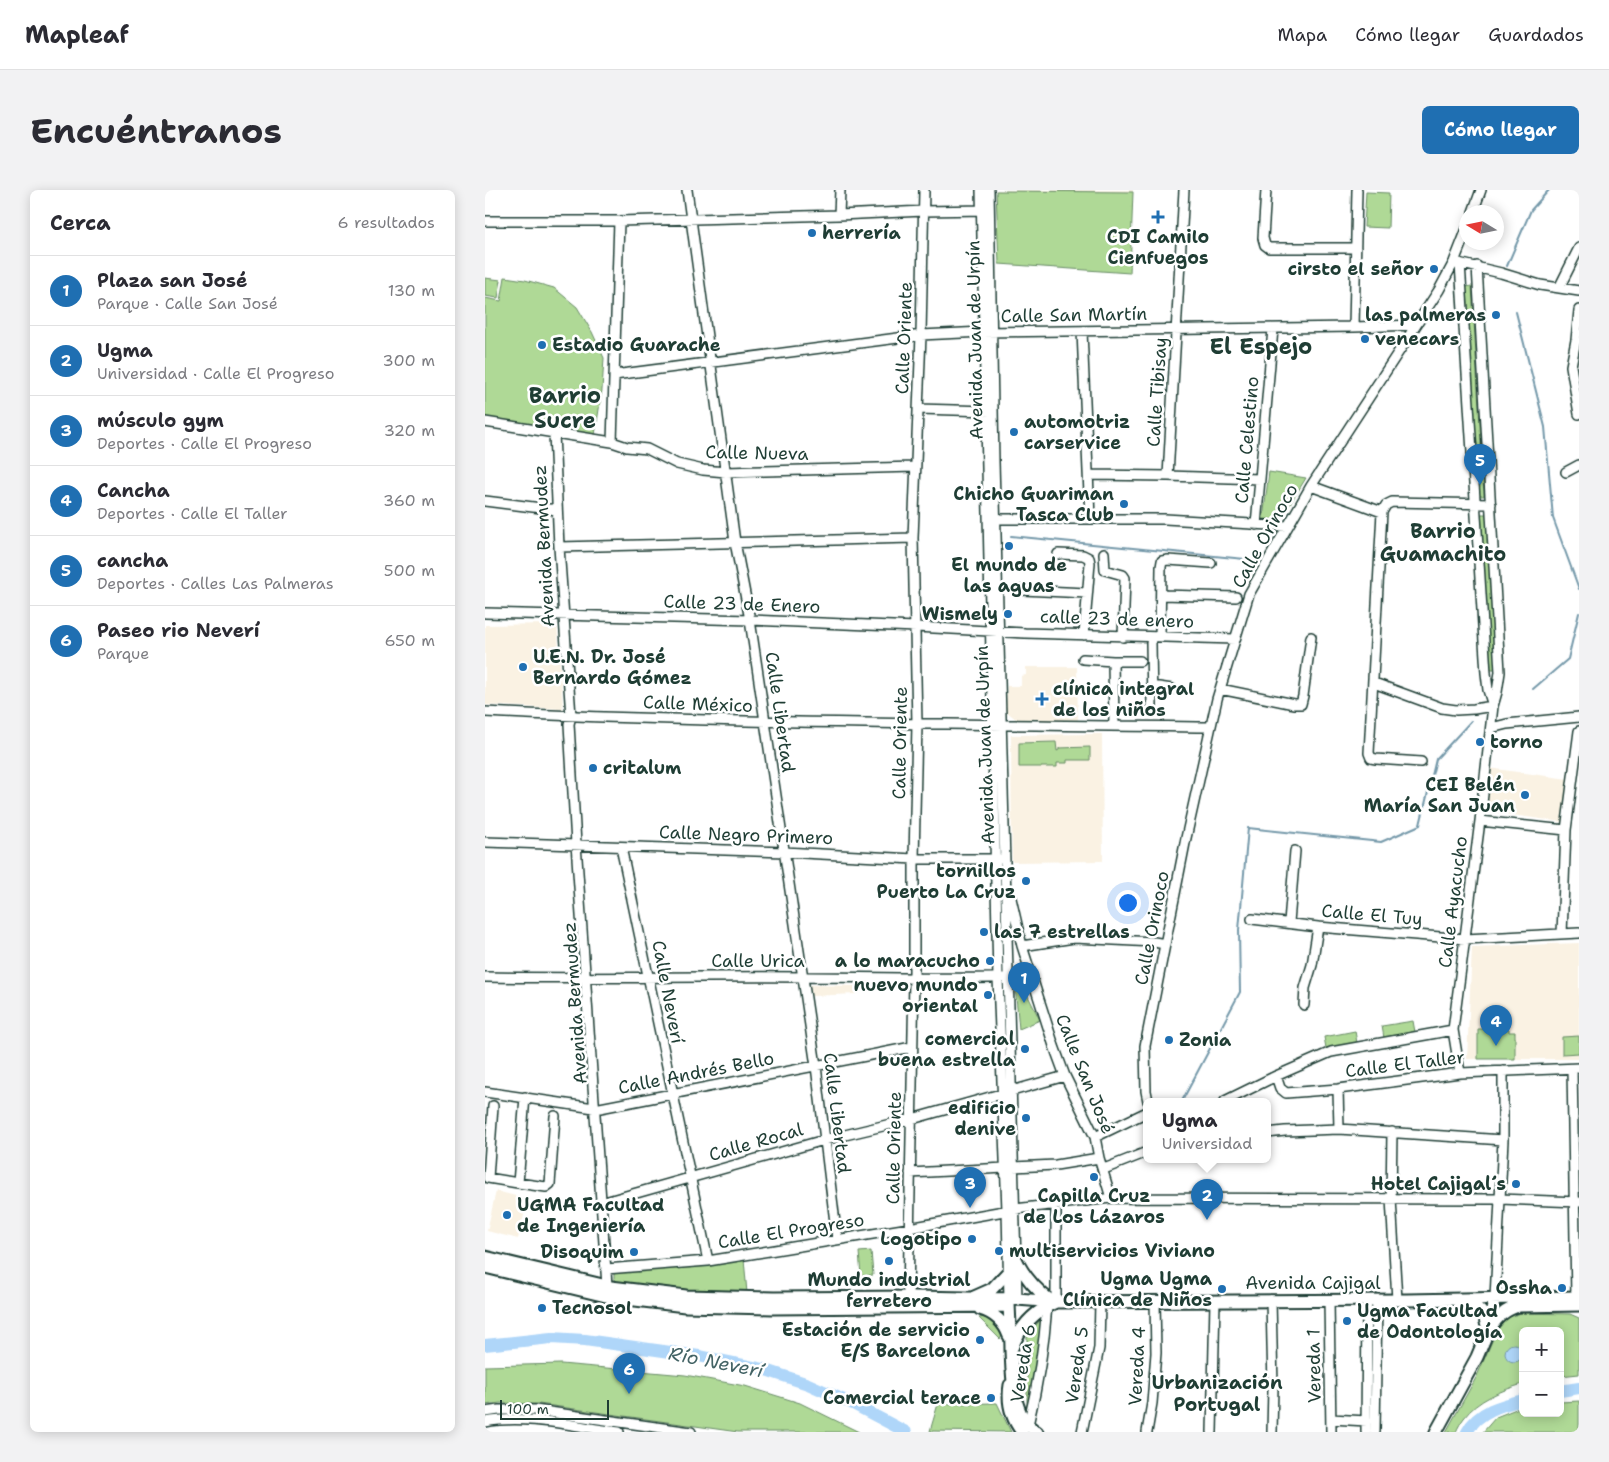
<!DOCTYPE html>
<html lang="es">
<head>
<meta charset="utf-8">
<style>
  body { margin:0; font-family:"Shantell Sans",sans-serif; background:#f2f2f3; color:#2b2b33 }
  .controls { position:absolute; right:15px; bottom:15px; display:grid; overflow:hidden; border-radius:8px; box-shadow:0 2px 12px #0003 }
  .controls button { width:45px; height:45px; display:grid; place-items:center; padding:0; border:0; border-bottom:1px solid #e1e1e2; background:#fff; color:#2b2b33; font:25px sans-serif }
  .compass { position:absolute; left:974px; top:15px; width:45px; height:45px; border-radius:50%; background:#fff; box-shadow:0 2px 12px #0003; rotate:280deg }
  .scale { position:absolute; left:15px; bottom:12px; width:109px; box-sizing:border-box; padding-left:5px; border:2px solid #1f3d34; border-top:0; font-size:14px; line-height:18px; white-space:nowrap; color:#1f3d34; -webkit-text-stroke:4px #fff; paint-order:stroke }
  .you { position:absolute; left:642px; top:712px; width:18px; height:18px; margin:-12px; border:4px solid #fff; border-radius:50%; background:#1a73e8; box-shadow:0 0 0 8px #1a73e833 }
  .badge { display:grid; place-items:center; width:32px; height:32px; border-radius:50%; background:#1f6fb2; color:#fff; font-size:16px; font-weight:700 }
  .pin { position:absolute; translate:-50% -41px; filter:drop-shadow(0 1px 2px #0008) }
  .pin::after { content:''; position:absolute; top:26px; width:18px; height:15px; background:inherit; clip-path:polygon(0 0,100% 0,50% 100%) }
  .popup { position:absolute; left:658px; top:908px; width:128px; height:65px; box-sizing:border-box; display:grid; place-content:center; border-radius:8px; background:#fff; filter:drop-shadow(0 1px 4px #0005); font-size:16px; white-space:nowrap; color:#7c7c81 }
  .popup b { font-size:19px; color:#2b2b33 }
  .popup::after { content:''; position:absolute; left:50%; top:100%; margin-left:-10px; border:10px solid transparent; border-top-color:#fff }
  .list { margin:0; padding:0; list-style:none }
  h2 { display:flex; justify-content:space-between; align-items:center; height:65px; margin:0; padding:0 20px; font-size:21px }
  h2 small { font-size:16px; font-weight:400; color:#7c7c81 }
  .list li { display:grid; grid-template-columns:32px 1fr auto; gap:15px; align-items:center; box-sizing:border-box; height:70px; padding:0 20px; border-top:1px solid #e1e1e2 }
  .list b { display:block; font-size:19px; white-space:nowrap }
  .list p { margin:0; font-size:16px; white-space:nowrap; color:#7c7c81 }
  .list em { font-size:16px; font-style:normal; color:#7c7c81 }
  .map { position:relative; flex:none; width:1094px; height:1242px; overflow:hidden; border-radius:8px }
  header { display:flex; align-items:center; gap:30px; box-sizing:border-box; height:70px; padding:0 25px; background:#fff; border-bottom:1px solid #e1e1e2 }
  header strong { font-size:24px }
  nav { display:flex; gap:28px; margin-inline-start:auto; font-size:18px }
  .intro { display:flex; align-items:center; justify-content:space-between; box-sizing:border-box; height:120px; padding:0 30px }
  h1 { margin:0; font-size:35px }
  .button { padding:12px 22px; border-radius:8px; background:#1f6fb2; color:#fff; font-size:18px; font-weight:700 }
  main { display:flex; gap:30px; padding:0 30px }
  aside { flex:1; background:#fff; border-radius:8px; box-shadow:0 2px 12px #0003 }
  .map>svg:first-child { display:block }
  .built { fill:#faf2e3 }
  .green { fill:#afd996; stroke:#678b65 }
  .water { fill:#afd6f9; stroke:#7599aa }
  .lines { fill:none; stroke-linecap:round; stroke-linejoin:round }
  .stream { stroke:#7599aa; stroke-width:2 }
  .river { stroke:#afd6f9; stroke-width:12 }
  .minor-casing { stroke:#1f3d34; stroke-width:12 }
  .major-casing { stroke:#1f3d34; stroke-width:15 }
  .minor { stroke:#fff; stroke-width:9 }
  .major { stroke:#fff; stroke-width:11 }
  .poi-dot { fill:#1f6fb2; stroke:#fff; stroke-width:2 }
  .labels { text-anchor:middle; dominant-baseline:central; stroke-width:5; stroke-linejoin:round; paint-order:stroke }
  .poi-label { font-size:18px; font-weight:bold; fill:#1f3d34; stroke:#fff; text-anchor:end }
  .street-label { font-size:18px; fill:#1f3d34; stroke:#fff }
  .water-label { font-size:19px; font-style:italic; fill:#436365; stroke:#fff }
  .neighbourhood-label { font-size:19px; font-weight:bold; fill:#1f3d34; stroke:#fff }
  .quarter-label { font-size:20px; font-weight:bold; fill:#1f3d34; stroke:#fff }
  .district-label { font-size:22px; font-weight:bold; fill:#1f3d34; stroke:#fff }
</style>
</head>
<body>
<header>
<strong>Mapleaf</strong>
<nav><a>Mapa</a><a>Cómo llegar</a><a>Guardados</a></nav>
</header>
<div class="intro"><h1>Encuéntranos</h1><a class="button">Cómo llegar</a></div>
<main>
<aside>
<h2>Cerca<small>6 resultados</small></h2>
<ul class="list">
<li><span class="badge">1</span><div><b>Plaza san José</b><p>Parque · Calle San José</p></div><em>130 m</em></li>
<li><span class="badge">2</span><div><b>Ugma</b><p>Universidad · Calle El Progreso</p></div><em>300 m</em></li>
<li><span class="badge">3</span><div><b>músculo gym</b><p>Deportes · Calle El Progreso</p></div><em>320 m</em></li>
<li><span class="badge">4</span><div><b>Cancha</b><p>Deportes · Calle El Taller</p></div><em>360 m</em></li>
<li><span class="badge">5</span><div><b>cancha</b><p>Deportes · Calles Las Palmeras</p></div><em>500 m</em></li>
<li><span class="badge">6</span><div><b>Paseo rio Neverí</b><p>Parque</p></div><em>650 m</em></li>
</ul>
</aside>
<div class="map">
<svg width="1094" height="1242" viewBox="0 0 1094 1242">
  <rect width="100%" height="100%" fill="#fff"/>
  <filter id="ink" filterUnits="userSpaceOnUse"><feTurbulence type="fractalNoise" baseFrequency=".02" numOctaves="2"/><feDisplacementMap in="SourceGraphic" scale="10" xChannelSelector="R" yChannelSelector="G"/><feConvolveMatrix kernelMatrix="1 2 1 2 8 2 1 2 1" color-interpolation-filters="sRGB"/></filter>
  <g filter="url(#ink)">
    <path class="built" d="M511,0H648V2L511,1Z
      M72,434L78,519L0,515V435Z
      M541,477H592L593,531L532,530L521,521L522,496H536V486L541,485Z
      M617,544L618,671L527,672L526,545Z
      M1004,578L1083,589L1077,632L998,621Z
      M1094,753V869H982L987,757Z
      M325,795L372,796L371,804L326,806Z
      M11,1001L43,1009L33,1049L2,1041Z"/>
    <path class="green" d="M511,1L648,2L645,83L514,74Z
      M881,2L904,3L903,38L879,37Z
      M20,87L40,90L69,98L92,117L107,142L119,168L117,200L110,245L0,227V108L16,111Z
      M0,88L16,90L13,108L0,106Z
      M987,96L999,306H992L980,97Z
      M784,282L821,288L795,330L778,329Z
      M996,324H1003L1011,479H1004Z
      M571,552L572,561L574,560V558L605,557V570H582V573H572V577H534V553Z
      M537,794L555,830L534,839L530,795Z
      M928,831L930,842L899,848L897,836Z
      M993,839H1024V842H1030V869H993Z
      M870,841L872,853L841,858L839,847Z
      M1094,846V863L1077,864V847Z
      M386,1061L388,1085L376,1086L374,1062Z
      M259,1069L262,1103L228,1104L129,1093V1083L222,1074Z
      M1036,1123L1085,1124L1094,1128V1184L1075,1186V1141H1038V1194C1017,1200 992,1210 979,1228C976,1232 973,1237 971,1242H961L992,1186L1014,1135L1022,1128Z
      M558,1126L556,1159L542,1224V1147Z
      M500,1127L515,1140L517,1146L515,1149L494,1128Z
      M76,1174L200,1185L260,1196L315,1213L374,1242H253L54,1214L15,1213L0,1215V1176Z
      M1094,1211V1242H998L1011,1227L1036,1217H1038V1223H1075V1212Z
      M512,1213L526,1242L445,1241L453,1214Z"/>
    <path class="water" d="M1020 1163a9 9 0 1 1 18 0a9 9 0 1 1-18 0Z"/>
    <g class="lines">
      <path class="stream" d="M1022,76L1046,20L1064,0
        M1031,122L1060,237L1068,328L1094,399
        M526,346L770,370
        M1048,499L1083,469L1094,423
        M697,911L755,802L754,740L763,638L896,652L935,635L951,569L986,531"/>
      <path class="river" d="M0,1155L66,1148L100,1150L214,1166L278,1179L323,1194L368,1214L421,1242
        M1075,1201L1094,1198
        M982,1242C993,1221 1017,1215 1038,1210"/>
      <defs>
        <path id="minor" d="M202,0L250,352L265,430L331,876L352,1049
          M496,0L513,788L522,1020L524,1109
          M504,0L509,272L532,1109
          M781,0L778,48L780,55L784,58H871
          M988,22L996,0
          M354,25L355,0
          M0,31H134L354,25L439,21L500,20
          M969,72L1016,83L1055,95L1094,101
          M975,73L1001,483L1003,500L1008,516
          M1074,98L1094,58
          M1094,120L1091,150L1086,176L1094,224
          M869,137L872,0
          M597,141L605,328
          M129,185L436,145L498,142L869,137L931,135
          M433,219L505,221
          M0,232L127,252L142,257L162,259L192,274L218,280L241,282L430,277
          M69,243L74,357L86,526L84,534L91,654L122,1096
          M127,252L134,31
          M1081,282L1094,275
          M604,285L683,286L775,289
          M683,286L699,0
          M826,296L897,322
          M0,311L72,320
          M505,329H680L802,336
          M771,335L788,139
          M74,357L428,348
          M619,363L620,380L638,385L640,388L638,447
          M573,364L598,365L604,368L605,373L599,445
          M537,400L602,403
          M677,405L751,407
          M0,423L265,430L431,437L540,443L750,449
          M675,447L676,377L677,371L683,370L726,373
          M666,453L667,516
          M598,469L628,471L629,536
          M628,471H655
          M889,493L957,518L971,520L989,519L1008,516
          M667,496L687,499
          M735,499L809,514H816L818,506L826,447
          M0,522C242,534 484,534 725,537
          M1006,538L1022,534L1094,527
          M936,572L891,569L886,568L884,563L897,322L901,315L907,312L1006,314
          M995,631L1081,640
          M0,652L299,662L429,669H517
          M136,657L223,1071
          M525,704L537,756L569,856L580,886L610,947L614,968L626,1008
          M767,729L833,737L980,749L1094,743
          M804,732L810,661
          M1077,744L1081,640L1094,541
          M537,756L589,748L669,752L680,754
          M0,787C107,789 215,786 322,787C397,787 471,790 546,787
          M819,815L820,798L827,775L833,737
          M1087,879L1091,1107
          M975,883L968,840L995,631L1008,516L1012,502L1015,482L992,76
          M791,886L795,898L801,903L853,899L975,883L1094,878
          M853,899L854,939
          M0,902L109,918H115L427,857
          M40,907L33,993L61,997L65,994L70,926
          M663,911L661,901L660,856L701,648L732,509L764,404L826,296L954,100L969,72L982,39
          M740,911L791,886L846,862L968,840
          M8,916L3,988L33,993
          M907,942L906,1009L912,1110
          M782,943L800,941L854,939L1018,950
          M610,947L662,922
          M528,977L571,975L614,968
          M619,979L662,962
          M425,983L520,978
          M116,1013L339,950L427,929L580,886
          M571,1014V1112
          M121,1079L223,1071L424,1038L530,1019L626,1008L1015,1009L1094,1012
          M423,1107L429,789V669L432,534L428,348L436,145L439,0
          M1010,1108L1018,950V881
          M786,1110L788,1197L787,1242
          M844,1110L846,1242
          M0,1222L14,1220H50L206,1242
          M846,1229L882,1231
          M0,1232C42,1224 92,1237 134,1242
          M543,1235C553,1194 559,1157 562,1116
          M597,1242L614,1158L615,1111
          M662,1242L667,1213L671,1163L670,1111
          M727,1242L730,1111
          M881,1242L882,1110
          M890,1242L892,1110"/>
        <path id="major" d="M0,1067L126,1097L201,1106L289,1108L430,1107L532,1109L571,1112L922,1110L1094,1107
          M531,1069C539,1087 550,1099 566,1111
          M0,1077L125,1107L200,1116L288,1118L519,1116
          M489,1107L507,1099L523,1082
          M524,1109C524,1126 526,1143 526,1160C527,1185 527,1228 552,1242
          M974,1114C991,1116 999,1118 1002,1137
          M495,1119C509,1123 519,1132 524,1146
          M1004,1139C1012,1128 1020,1119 1034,1116L1094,1115
          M527,1158C535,1136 550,1121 571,1112
          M525,1195C522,1213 526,1228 537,1242
          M951,1242L992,1167L1000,1148L1010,1108"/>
      </defs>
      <use href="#minor" class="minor-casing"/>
      <use href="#major" class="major-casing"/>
      <use href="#minor" class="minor"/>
      <use href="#major" class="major"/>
    </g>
  </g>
  <g class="poi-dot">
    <path d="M670.5 19.5h5v5h5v5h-5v5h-5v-5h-5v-5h5z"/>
    <circle cx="327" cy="43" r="5"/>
    <circle cx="949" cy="79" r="5"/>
    <circle cx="1011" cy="125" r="5"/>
    <circle cx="880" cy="149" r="5"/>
    <circle cx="57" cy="155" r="5"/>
    <circle cx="529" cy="242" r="5"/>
    <circle cx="639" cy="314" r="5"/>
    <circle cx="524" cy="356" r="5"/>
    <circle cx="523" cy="424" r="5"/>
    <circle cx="38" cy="477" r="5"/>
    <path d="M554.5 501.5h5v5h5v5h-5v5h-5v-5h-5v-5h5z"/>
    <circle cx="995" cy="552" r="5"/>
    <circle cx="108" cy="578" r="5"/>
    <circle cx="1040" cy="605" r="5"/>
    <circle cx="541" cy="691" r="5"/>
    <circle cx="499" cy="742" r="5"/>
    <circle cx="505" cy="771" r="5"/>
    <circle cx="503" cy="805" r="5"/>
    <circle cx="684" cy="850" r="5"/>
    <circle cx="540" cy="859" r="5"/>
    <circle cx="541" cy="928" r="5"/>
    <circle cx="609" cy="987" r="5"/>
    <circle cx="1031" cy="994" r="5"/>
    <circle cx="22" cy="1025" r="5"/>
    <circle cx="487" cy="1049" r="5"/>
    <circle cx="514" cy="1061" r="5"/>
    <circle cx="149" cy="1062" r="5"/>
    <circle cx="404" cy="1071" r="5"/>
    <circle cx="1077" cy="1098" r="5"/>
    <circle cx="737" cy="1099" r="5"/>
    <circle cx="57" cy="1118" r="5"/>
    <circle cx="862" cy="1131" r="5"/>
    <circle cx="495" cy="1150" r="5"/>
    <circle cx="506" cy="1208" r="5"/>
  </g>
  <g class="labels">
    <g class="poi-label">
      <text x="337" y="43" text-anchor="start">herrería</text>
      <text x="673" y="47" text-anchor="middle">CDI Camilo<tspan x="673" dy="21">Cienfuegos</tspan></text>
      <text x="939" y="79">cirsto el señor</text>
      <text x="1001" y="125">las palmeras</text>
      <text x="890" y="149" text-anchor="start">venecars</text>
      <text x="67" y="155" text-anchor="start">Estadio Guarache</text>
      <text x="539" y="232" text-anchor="start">automotriz<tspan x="539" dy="21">carservice</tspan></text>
      <text x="629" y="304">Chicho Guariman<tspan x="629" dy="21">Tasca Club</tspan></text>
      <text x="524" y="375" text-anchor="middle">El mundo de<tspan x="524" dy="21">las aguas</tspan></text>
      <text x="513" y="424">Wismely</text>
      <text x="48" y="467" text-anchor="start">U.E.N. Dr. José<tspan x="48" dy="21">Bernardo Gómez</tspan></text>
      <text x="568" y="499" text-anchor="start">clínica integral<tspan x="568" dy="21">de los niños</tspan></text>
      <text x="1005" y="552" text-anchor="start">torno</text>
      <text x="118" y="578" text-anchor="start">critalum</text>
      <text x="1030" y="595">CEI Belén<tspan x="1030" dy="21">María San Juan</tspan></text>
      <text x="531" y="681">tornillos<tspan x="531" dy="21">Puerto La Cruz</tspan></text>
      <text x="509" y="742" text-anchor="start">las 7 estrellas</text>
      <text x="495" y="771">a lo maracucho</text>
      <text x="493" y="795">nuevo mundo<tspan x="493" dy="21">oriental</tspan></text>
      <text x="530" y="849">comercial<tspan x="530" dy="21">buena estrella</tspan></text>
      <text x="694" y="850" text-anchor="start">Zonia</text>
      <text x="531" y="918">edificio<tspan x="531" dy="21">denive</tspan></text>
      <text x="1021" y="994">Hotel Cajigal´s</text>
      <text x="609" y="1006" text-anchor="middle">Capilla Cruz<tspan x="609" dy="21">de Los Lázaros</tspan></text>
      <text x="32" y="1015" text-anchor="start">UGMA Facultad<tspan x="32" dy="21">de Ingeniería</tspan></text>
      <text x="477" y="1049">Logotipo</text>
      <text x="524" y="1061" text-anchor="start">multiservicios Viviano</text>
      <text x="139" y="1062">Disoquim</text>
      <text x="727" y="1089">Ugma Ugma<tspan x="727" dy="21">Clínica de Niños</tspan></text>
      <text x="404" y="1090" text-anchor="middle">Mundo industrial<tspan x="404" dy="21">ferretero</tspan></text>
      <text x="1067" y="1098">Ossha</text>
      <text x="67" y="1118" text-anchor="start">Tecnosol</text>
      <text x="872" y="1121" text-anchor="start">Ugma Facultad<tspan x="872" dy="21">de Odontología</tspan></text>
      <text x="485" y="1140">Estación de servicio<tspan x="485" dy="21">E/S Barcelona</tspan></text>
      <text x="496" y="1208">Comercial terace</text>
    </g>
    <g class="street-label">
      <text transform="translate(589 125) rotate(-1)">Calle San Martín</text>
      <text transform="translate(419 148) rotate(-88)">Calle Oriente</text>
      <text transform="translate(490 150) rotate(-91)">Avenida Juan de Urpín</text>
      <text transform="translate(672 202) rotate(-86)">Calle Tibisay</text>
      <text transform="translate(762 250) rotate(-85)">Calle Celestino</text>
      <text transform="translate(272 263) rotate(1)">Calle Nueva</text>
      <text transform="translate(780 346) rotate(-61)">Calle Orinoco</text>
      <text transform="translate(59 356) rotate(-93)">Avenida Bermudez</text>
      <text transform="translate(257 414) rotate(2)">Calle 23 de Enero</text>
      <text transform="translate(632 429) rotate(2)">calle 23 de enero</text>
      <text transform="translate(213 514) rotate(2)">Calle México</text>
      <text transform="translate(295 522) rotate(82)">Calle Libertad</text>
      <text transform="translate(415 553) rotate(-89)">Calle Oriente</text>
      <text transform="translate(500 555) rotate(-92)">Avenida Juan de Urpín</text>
      <text transform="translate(261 645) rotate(2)">Calle Negro Primero</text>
      <text transform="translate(968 712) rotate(-83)">Calle Ayacucho</text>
      <text transform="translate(887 725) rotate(5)">Calle El Tuy</text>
      <text transform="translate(667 738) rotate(-79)">Calle Orinoco</text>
      <text x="273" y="771">Calle Urica</text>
      <text transform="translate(183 802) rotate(79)">Calle Neverí</text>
      <text transform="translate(90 813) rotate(-94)">Avenida Bermudez</text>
      <text transform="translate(920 874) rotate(-7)">Calle El Taller</text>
      <text transform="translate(211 883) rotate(-11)">Calle Andrés Bello</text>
      <text transform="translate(600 884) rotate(68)">Calle San José</text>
      <text transform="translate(352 923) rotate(83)">Calle Libertad</text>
      <text transform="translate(271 952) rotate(-16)">Calle Rocal</text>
      <text transform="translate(409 958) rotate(-89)">Calle Oriente</text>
      <text transform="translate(306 1041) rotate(-9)">Calle El Progreso</text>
      <text x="828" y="1093">Avenida Cajigal</text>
      <text transform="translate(538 1173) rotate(-81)">Vereda 6</text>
      <text transform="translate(592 1175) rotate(-82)">Vereda 5</text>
      <text transform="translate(652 1176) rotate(-87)">Vereda 4</text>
      <text transform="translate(829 1176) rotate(-91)">Vereda 1</text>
    </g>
    <g class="water-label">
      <text transform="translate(231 1172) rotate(11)">Río Neverí</text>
    </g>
    <g class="neighbourhood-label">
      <text x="732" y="1192">Urbanización<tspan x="732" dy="22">Portugal</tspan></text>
    </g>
    <g class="quarter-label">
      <text x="958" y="341">Barrio<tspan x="958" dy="23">Guamachito</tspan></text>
    </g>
    <g class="district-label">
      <text x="776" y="156">El Espejo</text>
      <text x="80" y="205">Barrio<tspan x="80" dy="25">Sucre</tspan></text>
    </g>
  </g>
</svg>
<div class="controls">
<button>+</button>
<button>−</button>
</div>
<svg class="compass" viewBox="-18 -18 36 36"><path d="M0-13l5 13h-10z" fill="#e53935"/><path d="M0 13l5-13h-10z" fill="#7c7c81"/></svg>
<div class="scale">100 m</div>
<div class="you"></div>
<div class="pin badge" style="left:539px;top:813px">1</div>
<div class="pin badge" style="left:722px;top:1030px">2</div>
<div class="popup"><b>Ugma</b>Universidad</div>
<div class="pin badge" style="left:485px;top:1018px">3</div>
<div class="pin badge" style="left:1011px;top:856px">4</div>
<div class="pin badge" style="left:995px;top:295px">5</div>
<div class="pin badge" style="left:144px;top:1204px">6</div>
</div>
</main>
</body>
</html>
